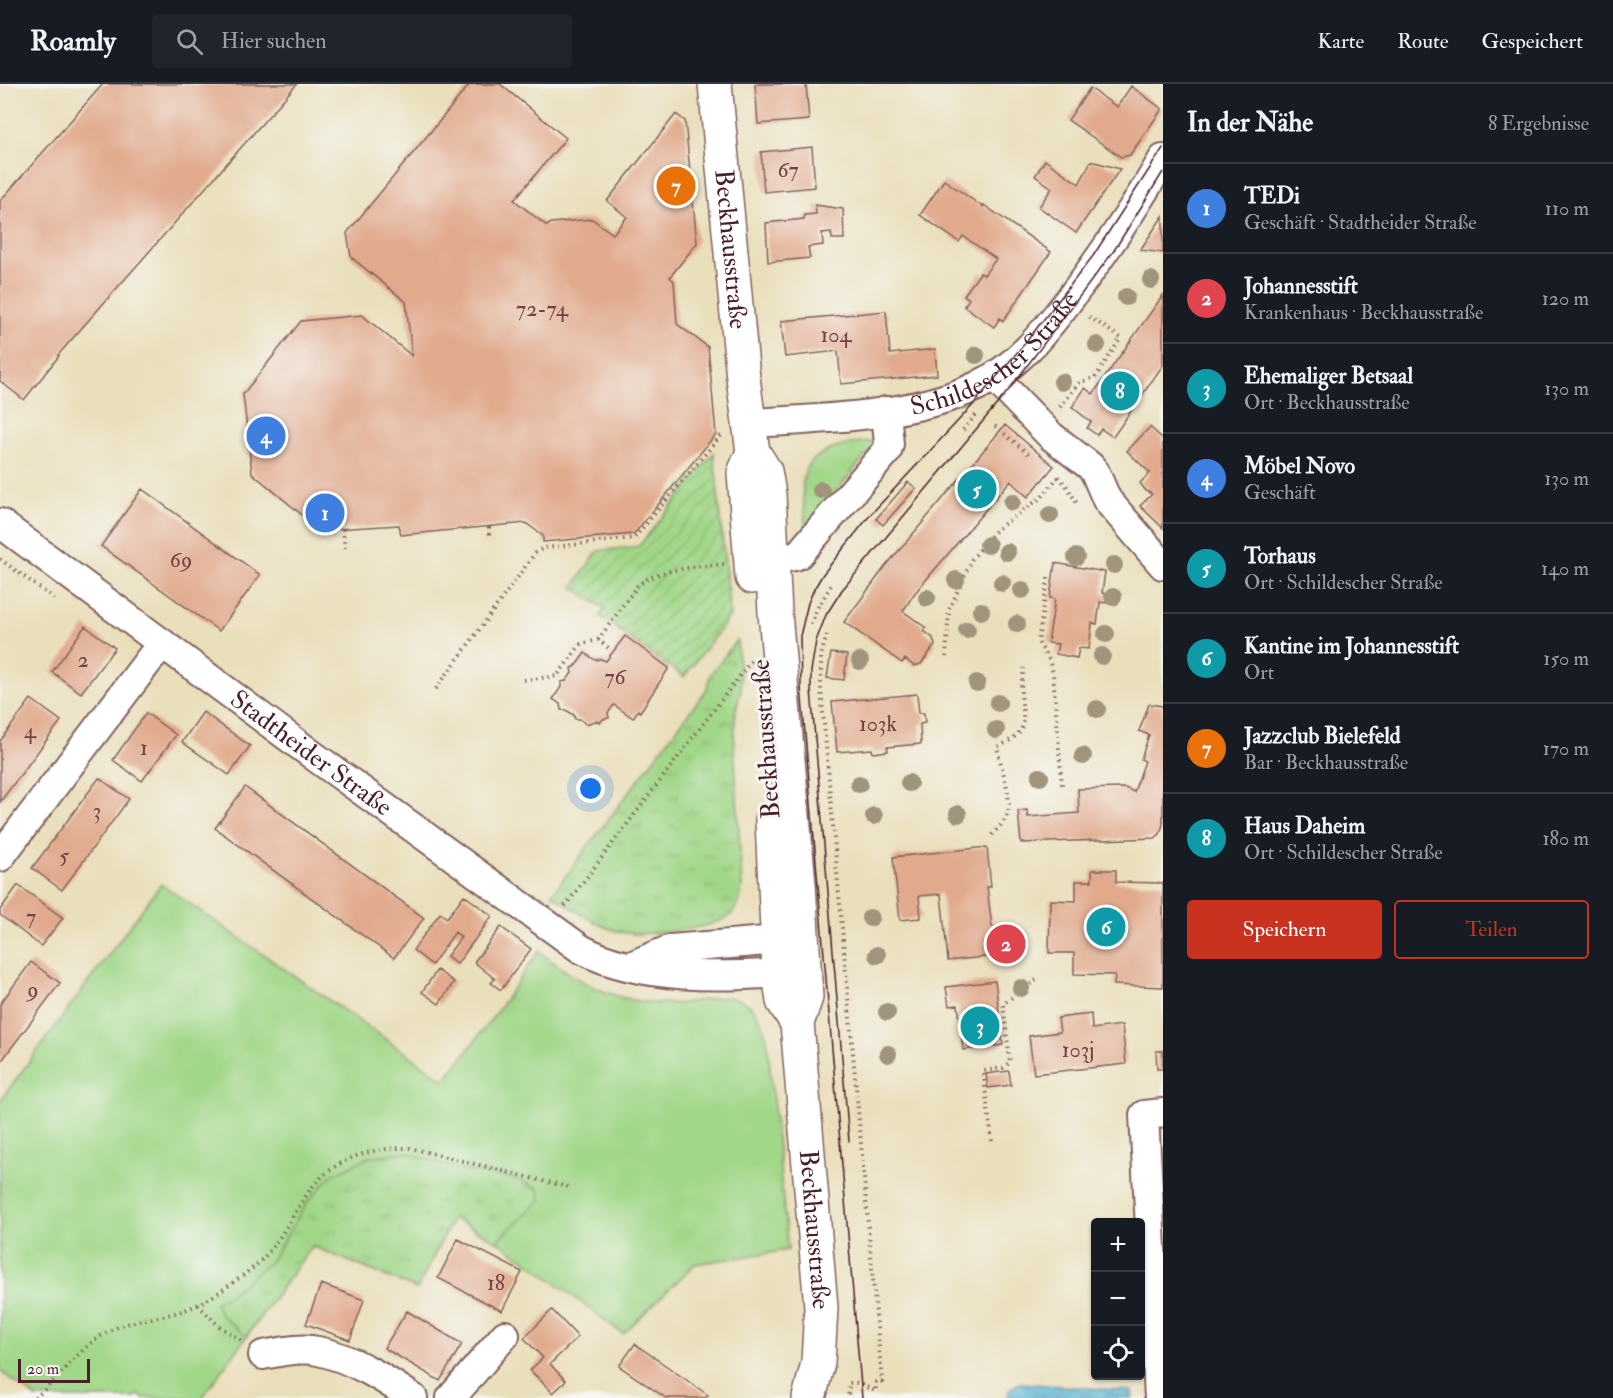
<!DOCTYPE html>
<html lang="de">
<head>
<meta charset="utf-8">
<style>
  body { margin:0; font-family:"IM FELL Double Pica",serif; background:#20242c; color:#f1f3f6 }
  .controls { position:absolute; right:18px; bottom:18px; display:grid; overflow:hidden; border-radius:6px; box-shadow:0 2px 4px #0004 }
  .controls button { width:54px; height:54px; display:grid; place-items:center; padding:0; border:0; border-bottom:2px solid #363941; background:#171b24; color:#f1f3f6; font:30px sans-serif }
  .scale { position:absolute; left:18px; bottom:15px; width:72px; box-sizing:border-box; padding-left:6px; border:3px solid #4a1f2b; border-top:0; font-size:16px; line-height:21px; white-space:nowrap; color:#4a1f2b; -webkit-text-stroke:4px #f6f6f2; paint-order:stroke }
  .you { position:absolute; left:591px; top:705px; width:21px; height:21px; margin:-15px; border:4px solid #fff; border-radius:50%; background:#1a73e8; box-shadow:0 0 0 9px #1a73e833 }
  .badge { display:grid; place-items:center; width:39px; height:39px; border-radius:50%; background:#c8321e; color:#fff; font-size:20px; font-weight:700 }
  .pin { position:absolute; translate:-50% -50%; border:3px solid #fff; box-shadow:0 2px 6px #0006 }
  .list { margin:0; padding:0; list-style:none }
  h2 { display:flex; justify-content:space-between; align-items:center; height:78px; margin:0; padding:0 24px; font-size:26px }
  h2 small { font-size:20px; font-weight:400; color:#9ea1a6 }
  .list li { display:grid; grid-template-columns:39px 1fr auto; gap:18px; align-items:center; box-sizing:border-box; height:90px; padding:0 24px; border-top:2px solid #363941 }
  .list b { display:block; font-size:22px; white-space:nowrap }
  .list p { margin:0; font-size:20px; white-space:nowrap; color:#9ea1a6 }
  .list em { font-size:20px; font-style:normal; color:#9ea1a6 }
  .actions { display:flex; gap:12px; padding:18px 24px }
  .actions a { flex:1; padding:14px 0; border:2px solid #c8321e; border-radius:6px; text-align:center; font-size:21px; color:#c8321e }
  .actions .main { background:#c8321e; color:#fff }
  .icon { flex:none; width:33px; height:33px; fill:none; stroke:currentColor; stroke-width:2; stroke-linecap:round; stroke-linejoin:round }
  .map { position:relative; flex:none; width:1163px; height:1314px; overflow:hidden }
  header { display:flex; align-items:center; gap:36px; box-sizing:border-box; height:84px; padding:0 30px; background:#171b24; border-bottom:2px solid #363941 }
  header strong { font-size:28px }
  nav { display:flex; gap:33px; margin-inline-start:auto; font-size:21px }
  .search { width:420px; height:54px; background:#20242c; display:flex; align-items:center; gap:15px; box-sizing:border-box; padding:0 21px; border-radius:6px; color:#9ea1a6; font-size:22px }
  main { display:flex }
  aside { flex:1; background:#171b24 }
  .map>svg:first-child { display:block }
  .grass { fill:#a1d788; stroke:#767b5a; stroke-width:1.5 }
  .park { fill:url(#park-tufts); stroke:#767b5a; stroke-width:1.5 }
  .garden { fill:url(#garden-furrows); stroke:#767b5a; stroke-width:1.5 }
  .water { fill:url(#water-waves); stroke:#506a80; stroke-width:1.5 }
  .building { fill:#e1aa8d }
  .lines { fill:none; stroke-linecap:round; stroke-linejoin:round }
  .minor-casing { stroke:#82625d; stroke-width:32 }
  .major-casing { stroke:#82625d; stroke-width:36 }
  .path { stroke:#82625d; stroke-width:4; stroke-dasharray:1.5 4.5; stroke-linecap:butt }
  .minor { stroke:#fff; stroke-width:28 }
  .major { stroke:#fff; stroke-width:33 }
  .tram { stroke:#4a1f2b; stroke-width:1.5 }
  .tree { fill:#a0947b }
  .labels { text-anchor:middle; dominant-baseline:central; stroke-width:6; stroke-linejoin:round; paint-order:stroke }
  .number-label { font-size:22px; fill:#704244 }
  .street-label { font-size:26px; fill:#4a1f2b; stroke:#f6f6f2 }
</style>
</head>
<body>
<header>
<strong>Roamly</strong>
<div class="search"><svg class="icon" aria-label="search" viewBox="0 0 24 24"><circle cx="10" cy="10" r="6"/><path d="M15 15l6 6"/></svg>Hier suchen</div>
<nav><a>Karte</a><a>Route</a><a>Gespeichert</a></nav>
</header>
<main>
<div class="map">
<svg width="1163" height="1314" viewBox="0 0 1163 1314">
  <defs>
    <pattern id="park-tufts" width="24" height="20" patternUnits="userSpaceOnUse" patternTransform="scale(1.5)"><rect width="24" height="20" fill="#a1d788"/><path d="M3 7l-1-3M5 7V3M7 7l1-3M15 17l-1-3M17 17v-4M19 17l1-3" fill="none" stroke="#8cb876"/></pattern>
    <pattern id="garden-furrows" width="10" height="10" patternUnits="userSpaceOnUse" patternTransform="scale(1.5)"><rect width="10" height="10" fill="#a1d788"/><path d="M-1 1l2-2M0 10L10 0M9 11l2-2" fill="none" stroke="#8cb876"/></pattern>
    <pattern id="water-waves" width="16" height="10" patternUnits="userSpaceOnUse" patternTransform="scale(1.5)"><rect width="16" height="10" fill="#56b5d4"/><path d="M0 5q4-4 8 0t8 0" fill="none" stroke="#4993ac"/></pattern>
  </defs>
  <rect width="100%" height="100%" fill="#f6f6f2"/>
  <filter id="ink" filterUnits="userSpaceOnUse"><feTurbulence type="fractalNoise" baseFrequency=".0167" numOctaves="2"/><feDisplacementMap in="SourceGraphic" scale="12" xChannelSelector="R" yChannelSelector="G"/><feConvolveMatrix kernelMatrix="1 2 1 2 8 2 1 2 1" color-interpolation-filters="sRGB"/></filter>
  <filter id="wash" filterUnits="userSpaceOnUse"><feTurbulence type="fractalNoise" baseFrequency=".008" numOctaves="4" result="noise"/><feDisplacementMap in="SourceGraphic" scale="24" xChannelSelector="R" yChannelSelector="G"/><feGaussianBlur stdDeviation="1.35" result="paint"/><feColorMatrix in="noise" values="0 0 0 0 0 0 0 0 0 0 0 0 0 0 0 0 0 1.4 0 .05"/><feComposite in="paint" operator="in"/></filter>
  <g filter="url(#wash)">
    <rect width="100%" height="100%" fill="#eadfbb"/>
    <path class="grass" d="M873,357V363L808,441L805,440C805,427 802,412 803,398C805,366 848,359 873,357Z
      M161,800L445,996L496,929L539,867C583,903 624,923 683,919C702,917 724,909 742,917C757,923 763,940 767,954L788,1166L695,1180L623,1250L532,1181L497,1157L453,1134L417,1205L312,1162L202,1314H143L138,1310L135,1314H36L0,1287V1017Z"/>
    <path class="park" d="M737,556L741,606L735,630L734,659L742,803C740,815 738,824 729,832C712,845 641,853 621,848C595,842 574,825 552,810L707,605L710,591Z
      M405,1068L457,1085L510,1093L539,1105L541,1116L497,1157L453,1134L417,1205L312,1162L246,1252L221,1231L215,1219L232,1209L271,1177L308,1117L332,1091L369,1073Z"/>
    <path class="garden" d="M714,369L730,532L684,593L600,532L605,525L573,503L598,467L639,462Z"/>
    <path class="water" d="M1020,1299L1132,1307L1133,1314H1008L1009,1305Z"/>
    <g id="blocks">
      <path class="building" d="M103,0H297L58,271L59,272L24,316L0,297V117Z
        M470,0H500L566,54L514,116L547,142L551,139L592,135L613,150L627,133L607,117L676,30L685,37L697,159L670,193L674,197L677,240L708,263L716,350L634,450L543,458V452L526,439L401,451L399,441L320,446L252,389L243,310L301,237L362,231L412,272L406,218L351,173L347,149Z
        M755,0H806L809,36L758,40Z
        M1131,2L1162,25L1130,71L1121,73L1068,36L1090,4L1117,23Z
        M812,63L815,103L764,108L761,68Z
        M1045,76L1079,100L1091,77L1120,85L1076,149L1039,123L1052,104L1035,92Z
        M944,96L983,123L984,121L1051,168L1003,237L1000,234L994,243L964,222L969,215L964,211L980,189L984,191L996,175L963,152L959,158L920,131Z
        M815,121L843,125L844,155H832L831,148L822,149L823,161L808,163L810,174L768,178L766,139L804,135V131L816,130Z
        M1163,132V169L1140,166Z
        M1163,211V281L1113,353L1101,345L1097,351L1087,344L1091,338L1072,323L1085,304L1093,310Z
        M886,227L890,270L935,265L937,291L841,300L838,267L785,273L781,237Z
        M1005,341L1054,382L1028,413L1010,397L914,510L903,527L926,544L924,547L933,554L935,561L921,580L914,582L905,575L902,579L844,538L885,483Z
        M1150,343L1163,355V444L1140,422L1152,410L1146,407L1140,399L1150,389L1127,367Z
        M908,398L916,404L883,441L876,435Z
        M142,405L260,491L219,547L101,462Z
        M1055,479L1105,488L1102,509L1107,510L1106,519L1100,518L1097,540L1092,539L1089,565L1079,564L1077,574L1056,570L1058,560L1048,559L1055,515L1050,514Z
        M85,542L115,564L81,609L52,588Z
        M625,552L669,584L640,628L638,626L633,634L614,621L608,629L609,634L603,635L600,639L597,637L591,638L587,641L580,635H575L574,631L566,626H561L560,620L553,615L561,603V598L566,597L572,589L571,584L575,583L585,569L595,576L601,575L606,577Z
        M831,569L847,571L844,596L827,594Z
        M917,610L919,629H924L925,639L920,640L921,660L887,663L888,667L873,669L872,665L837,668L832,618Z
        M31,615L61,637L0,718V657Z
        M1149,620L1163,622V740L1160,750L1155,754L1021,759L1018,727L1027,726L1028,733L1079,729L1078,705L1125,704L1134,708L1145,677L1141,675L1149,651L1139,647Z
        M203,628L250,662L229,691L182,658Z
        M146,629L176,651L142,697L113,676Z
        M99,694L129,715L62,806L32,784Z
        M245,703L424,834L394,874L215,744Z
        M987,763L991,803H987L992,843L1008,841L1011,870L948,877L941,810L919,812L921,834L900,836L893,773Z
        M1092,786H1116V798L1163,799V903L1114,901L1115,891L1074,890V869H1049L1050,816L1076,817V797H1092Z
        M18,801L63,834L41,862L0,831V826Z
        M464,811L492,832L457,880L447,872L461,853L455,848L432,881L413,866L440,829L447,834Z
        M501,843L531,865L501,906L491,899L495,895L474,878Z
        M31,878L60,899L0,979V920Z
        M437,886L454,898L439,920L422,908Z
        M995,897L1003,961L963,966L958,921L949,922L946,903Z
        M1091,930L1092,945L1122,941L1126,980L1034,990L1029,952L1060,948L1058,934Z
        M1156,967H1163V985H1157Z
        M1009,987L1011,1001L988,1004L986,990Z
        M458,1155L522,1188L502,1227L438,1194Z
        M321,1200L364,1216L350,1256L306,1240Z
        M552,1226L578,1253L550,1280L566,1297L553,1309L530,1286L543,1274L524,1254Z
        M407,1227L462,1260L440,1297L384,1264Z
        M635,1260L708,1311L705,1314H666L619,1282Z"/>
    </g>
  </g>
  <g filter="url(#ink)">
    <use href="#blocks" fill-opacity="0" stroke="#82625d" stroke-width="1.5"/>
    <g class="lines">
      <defs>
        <g id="minor">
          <path d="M994,293L1051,352L1090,382L1095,388L1107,416L1163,481"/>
          <path id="s1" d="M749,339C820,335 913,333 977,302C1018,283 1045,247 1072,212C1105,168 1135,123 1163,75"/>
          <path id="s2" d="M0,439L318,675L581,865C645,899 732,892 802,888"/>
          <path d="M750,477L795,472L799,470L887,367L889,360L886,327"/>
          <path d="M0,773L162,559"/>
          <path d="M631,882L671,865L778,856H799"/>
          <path d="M263,1271C281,1268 300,1263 318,1267C352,1274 385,1295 413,1314"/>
          <path d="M451,1314L505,1251"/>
          <path d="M1159,1314L1144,1031L1163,1029"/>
        </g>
        <g id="major">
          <path id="s3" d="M715,0L743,294L753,368L765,387L769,410L775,529L799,800L806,913L797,939L821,1223L818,1279L809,1314"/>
          <path d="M752,493L744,389L753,368"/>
          <path d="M772,736L779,889L783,917L797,939"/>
        </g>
      </defs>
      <use href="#minor" class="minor-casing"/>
      <use href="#major" class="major-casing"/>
      <path class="path" d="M1060,323L1080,298L1095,294L1121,254L1088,232
        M995,342L1031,372
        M963,346L976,331
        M1058,393L1066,401L1078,421
        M489,443V452
        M343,445L345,464
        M0,475L56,516
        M1048,494L1038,558L1049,576L1053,589L1062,702
        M811,540L818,523L832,500
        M827,551L821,571V606L882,1298H876V1307L856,1299H849L848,1314
        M598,556L637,502C658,484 697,483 724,480
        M946,573L949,526L972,475L997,445L1042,413L1058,393
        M524,596L557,592L581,560L598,556L610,565
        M436,605L536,468L544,464L634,454L723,349
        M992,751C998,744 1006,737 1008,728C1012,711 1000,680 997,663C1034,647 1021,635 1021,603C1022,597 1023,590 1024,584
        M565,822L751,577
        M992,1057L983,987L1003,984L1010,978L1003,920L1038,895
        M198,1221L219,1242L244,1258
        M35,1314C62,1292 80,1261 113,1245C133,1236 154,1235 175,1229C202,1222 228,1203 250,1186C276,1166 289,1137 307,1110C331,1075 370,1063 410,1064L572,1104"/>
      <use href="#minor" class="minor"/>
      <use href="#major" class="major"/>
      <path class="tram" d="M849,1057L811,606V587L816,557L826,531L842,506L1008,307L1113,168L1163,88
        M862,1314L801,603L800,552L808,519L814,505L823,490L871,430L971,323L1026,258L1093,172L1163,64"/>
    </g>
    <g class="tree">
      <circle cx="1151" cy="196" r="9"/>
      <circle cx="1126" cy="213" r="9"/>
      <circle cx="1097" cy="261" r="9"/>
      <circle cx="976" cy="271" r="9"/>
      <circle cx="1062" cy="298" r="9"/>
      <circle cx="821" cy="406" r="9"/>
      <circle cx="1012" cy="418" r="9"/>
      <circle cx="1050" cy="431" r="9"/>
      <circle cx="988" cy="461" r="9"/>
      <circle cx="1007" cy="468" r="9"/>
      <circle cx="1076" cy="473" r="9"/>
      <circle cx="1114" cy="481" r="9"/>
      <circle cx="956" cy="496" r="9"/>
      <circle cx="1002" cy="499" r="9"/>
      <circle cx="1022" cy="506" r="9"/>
      <circle cx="1113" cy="513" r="9"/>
      <circle cx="927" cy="514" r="9"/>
      <circle cx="981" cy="527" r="9"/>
      <circle cx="1017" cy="540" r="9"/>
      <circle cx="967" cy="546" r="9"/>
      <circle cx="1106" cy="550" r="9"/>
      <circle cx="1102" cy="572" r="9"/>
      <circle cx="860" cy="577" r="9"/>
      <circle cx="977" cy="599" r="9"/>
      <circle cx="998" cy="619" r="9"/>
      <circle cx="1097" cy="625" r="9"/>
      <circle cx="996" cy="646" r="9"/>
      <circle cx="1083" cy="672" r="9"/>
      <circle cx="1040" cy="693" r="9"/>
      <circle cx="909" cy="699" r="9"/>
      <circle cx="859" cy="700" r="9"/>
      <circle cx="958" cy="730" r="9"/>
      <circle cx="874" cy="732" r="9"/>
      <circle cx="870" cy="834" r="9"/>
      <circle cx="877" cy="871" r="9"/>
      <circle cx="1021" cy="904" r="9"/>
      <circle cx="887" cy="928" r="9"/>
      <circle cx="888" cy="970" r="9"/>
    </g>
  </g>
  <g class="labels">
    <g class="number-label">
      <text x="788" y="86">67</text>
      <text x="542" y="225">72-74</text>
      <text x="836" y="251">104</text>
      <text x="181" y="476">69</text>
      <text x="83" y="576">2</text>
      <text x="615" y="593">76</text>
      <text x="878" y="640">103k</text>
      <text x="30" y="647">4</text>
      <text x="144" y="664">1</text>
      <text x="97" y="727">3</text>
      <text x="64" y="772">5</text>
      <text x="31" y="833">7</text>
      <text x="33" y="906">9</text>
      <text x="1078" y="966">103j</text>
      <text x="496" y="1199">18</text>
    </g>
    <g class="street-label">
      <text stroke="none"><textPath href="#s3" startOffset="166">Beckhausstraße</textPath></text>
      <text stroke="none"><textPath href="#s1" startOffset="264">Schildescher Straße</textPath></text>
      <text transform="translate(766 655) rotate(-94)">Beckhausstraße</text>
      <text stroke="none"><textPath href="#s2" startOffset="387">Stadtheider Straße</textPath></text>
      <text stroke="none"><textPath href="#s3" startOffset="1155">Beckhausstraße</textPath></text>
    </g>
  </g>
</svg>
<div class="controls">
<button>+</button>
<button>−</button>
<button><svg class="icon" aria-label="locate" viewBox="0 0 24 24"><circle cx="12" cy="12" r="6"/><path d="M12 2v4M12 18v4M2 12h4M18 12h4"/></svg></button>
</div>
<div class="scale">20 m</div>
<div class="you"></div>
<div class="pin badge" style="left:325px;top:429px;background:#3f7fe0">1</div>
<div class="pin badge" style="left:1006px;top:860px;background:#e0444e">2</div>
<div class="pin badge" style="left:980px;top:942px;background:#0f9aa8">3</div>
<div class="pin badge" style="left:266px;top:352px;background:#3f7fe0">4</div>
<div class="pin badge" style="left:977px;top:405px;background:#0f9aa8">5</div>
<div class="pin badge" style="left:1106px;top:843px;background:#0f9aa8">6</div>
<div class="pin badge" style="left:676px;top:102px;background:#e8710a">7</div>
<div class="pin badge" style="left:1120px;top:307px;background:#0f9aa8">8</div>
</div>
<aside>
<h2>In der Nähe<small>8 Ergebnisse</small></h2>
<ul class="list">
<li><span class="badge" style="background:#3f7fe0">1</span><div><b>TEDi</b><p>Geschäft · Stadtheider Straße</p></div><em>110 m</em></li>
<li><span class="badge" style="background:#e0444e">2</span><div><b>Johannesstift</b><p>Krankenhaus · Beckhausstraße</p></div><em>120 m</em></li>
<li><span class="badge" style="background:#0f9aa8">3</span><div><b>Ehemaliger Betsaal</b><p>Ort · Beckhausstraße</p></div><em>130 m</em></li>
<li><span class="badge" style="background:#3f7fe0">4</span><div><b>Möbel Novo</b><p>Geschäft</p></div><em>130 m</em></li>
<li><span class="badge" style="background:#0f9aa8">5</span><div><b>Torhaus</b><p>Ort · Schildescher Straße</p></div><em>140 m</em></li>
<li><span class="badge" style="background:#0f9aa8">6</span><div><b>Kantine im Johannesstift</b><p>Ort</p></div><em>150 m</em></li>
<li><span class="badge" style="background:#e8710a">7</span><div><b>Jazzclub Bielefeld</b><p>Bar · Beckhausstraße</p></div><em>170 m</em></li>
<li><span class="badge" style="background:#0f9aa8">8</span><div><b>Haus Daheim</b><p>Ort · Schildescher Straße</p></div><em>180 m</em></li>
</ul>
<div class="actions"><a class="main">Speichern</a><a>Teilen</a></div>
</aside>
</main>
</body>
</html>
